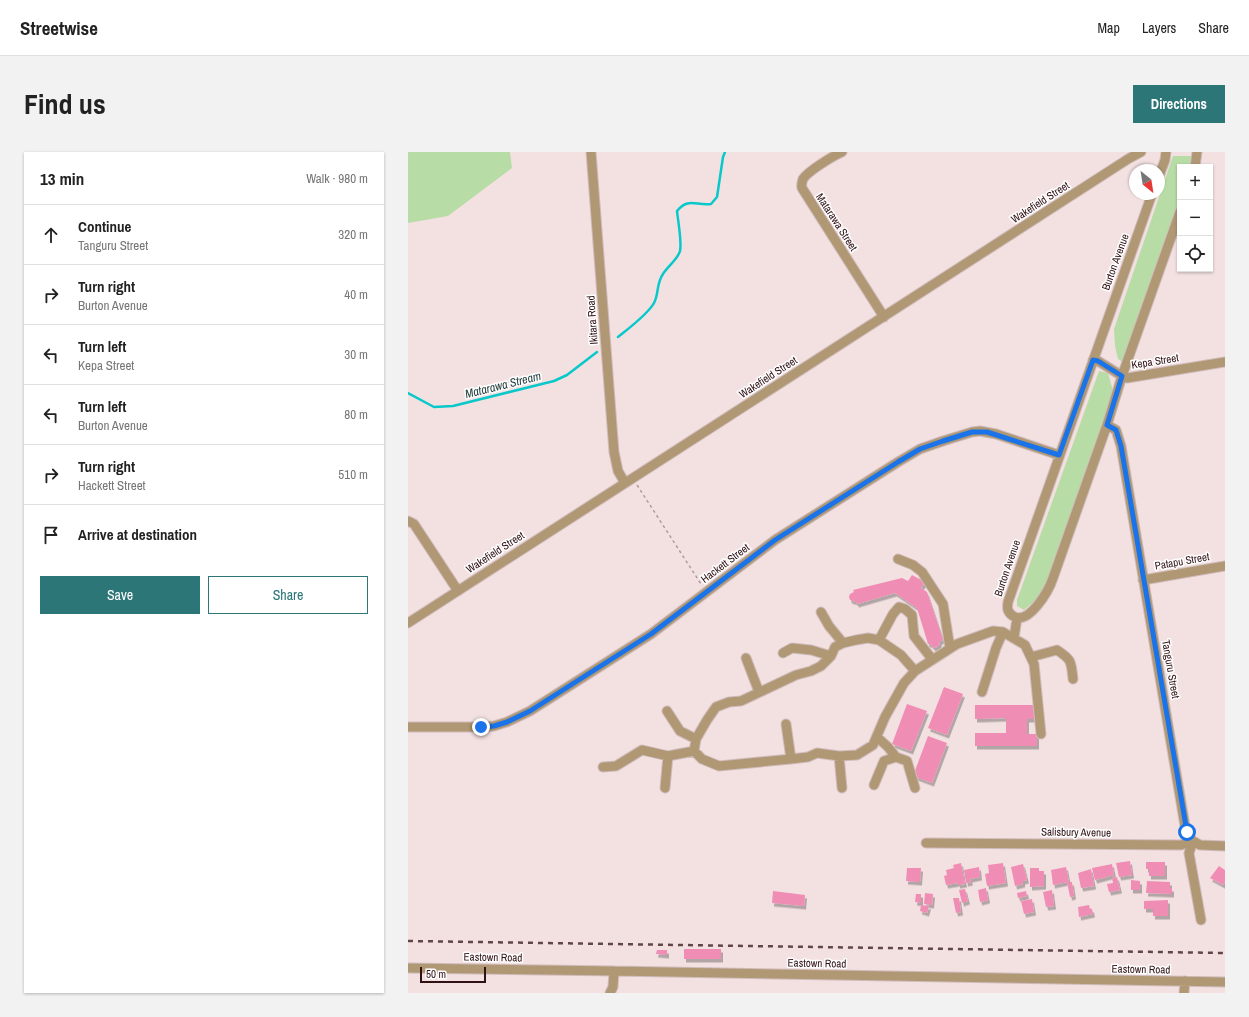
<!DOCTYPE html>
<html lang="en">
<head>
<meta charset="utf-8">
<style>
  body { margin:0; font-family:"Archivo Narrow",sans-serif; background:#f2f2f2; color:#222 }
  .controls { position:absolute; right:12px; top:12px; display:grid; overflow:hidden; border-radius:0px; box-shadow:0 1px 3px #0004 }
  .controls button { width:36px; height:36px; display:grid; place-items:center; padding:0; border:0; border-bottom:1px solid #e0e0e0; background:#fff; color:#222; font:20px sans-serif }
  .compass { position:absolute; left:721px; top:12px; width:36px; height:36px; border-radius:50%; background:#fff; box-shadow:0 1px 3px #0004; rotate:150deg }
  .scale { position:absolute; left:12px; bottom:10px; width:66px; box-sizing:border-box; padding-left:4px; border:2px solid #301215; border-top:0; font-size:11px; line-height:14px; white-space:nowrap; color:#301215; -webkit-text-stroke:3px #fff; paint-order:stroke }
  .stop { position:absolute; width:12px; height:12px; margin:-9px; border:3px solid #1a73e8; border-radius:50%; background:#fff }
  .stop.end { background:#1a73e8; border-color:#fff; box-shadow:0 1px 4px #0008 }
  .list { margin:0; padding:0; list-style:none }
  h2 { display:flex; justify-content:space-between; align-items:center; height:52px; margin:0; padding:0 16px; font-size:17px }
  h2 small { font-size:13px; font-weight:400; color:#767676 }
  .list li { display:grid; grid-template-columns:26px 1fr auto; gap:12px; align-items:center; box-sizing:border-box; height:60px; padding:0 16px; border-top:1px solid #e0e0e0 }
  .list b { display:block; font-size:15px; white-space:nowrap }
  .list p { margin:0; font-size:13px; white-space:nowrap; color:#767676 }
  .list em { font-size:13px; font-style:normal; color:#767676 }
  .actions { display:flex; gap:8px; padding:12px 16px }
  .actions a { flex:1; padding:9px 0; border:1px solid #2d7677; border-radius:0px; text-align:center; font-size:14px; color:#2d7677 }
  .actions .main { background:#2d7677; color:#fff }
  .icon { flex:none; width:22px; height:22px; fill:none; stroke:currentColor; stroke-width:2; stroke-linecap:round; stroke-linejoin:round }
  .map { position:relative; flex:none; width:817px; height:841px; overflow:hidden; border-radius:0px }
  header { display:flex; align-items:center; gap:24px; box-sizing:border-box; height:56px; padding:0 20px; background:#fff; border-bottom:1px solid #e0e0e0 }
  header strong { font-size:19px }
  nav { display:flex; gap:22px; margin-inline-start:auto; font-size:14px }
  .intro { display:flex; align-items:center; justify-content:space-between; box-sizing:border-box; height:96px; padding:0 24px }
  h1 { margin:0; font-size:28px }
  .button { padding:10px 18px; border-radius:0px; background:#2d7677; color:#fff; font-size:14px; font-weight:700 }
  main { display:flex; gap:24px; padding:0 24px }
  aside { flex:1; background:#fff; border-radius:0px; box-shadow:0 1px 3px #0004 }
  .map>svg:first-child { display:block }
  .green { fill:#b8dca6 }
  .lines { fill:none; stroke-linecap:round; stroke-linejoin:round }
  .stream { stroke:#09c8ca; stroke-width:2.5 }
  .building { fill:#f08db4; filter:url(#shadow) }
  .minor-casing { stroke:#d0bcbd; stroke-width:11 }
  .path { stroke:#b19b9c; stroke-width:1.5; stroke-dasharray:3 3; stroke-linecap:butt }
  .minor { stroke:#b19874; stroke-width:9 }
  .rail { stroke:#614648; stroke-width:2.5; stroke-dasharray:5 5; stroke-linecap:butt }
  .route { stroke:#1a73e8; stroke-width:5 }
  .labels { text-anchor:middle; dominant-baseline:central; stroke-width:3; stroke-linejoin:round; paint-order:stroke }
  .street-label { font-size:11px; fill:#301215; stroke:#fff }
  .water-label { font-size:12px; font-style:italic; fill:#253f3e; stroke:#fff }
</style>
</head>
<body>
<header>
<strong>Streetwise</strong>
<nav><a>Map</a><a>Layers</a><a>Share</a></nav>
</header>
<div class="intro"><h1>Find us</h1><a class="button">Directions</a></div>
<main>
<aside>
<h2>13 min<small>Walk · 980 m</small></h2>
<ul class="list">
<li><svg class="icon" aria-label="ahead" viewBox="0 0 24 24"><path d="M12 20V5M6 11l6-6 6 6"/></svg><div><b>Continue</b><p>Tanguru Street</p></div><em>320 m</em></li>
<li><svg class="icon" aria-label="right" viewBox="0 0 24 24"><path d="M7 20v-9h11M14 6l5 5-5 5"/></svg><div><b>Turn right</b><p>Burton Avenue</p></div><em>40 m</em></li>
<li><svg class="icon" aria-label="left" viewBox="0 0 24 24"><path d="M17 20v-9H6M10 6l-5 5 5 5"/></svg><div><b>Turn left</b><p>Kepa Street</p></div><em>30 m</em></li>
<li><svg class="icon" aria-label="left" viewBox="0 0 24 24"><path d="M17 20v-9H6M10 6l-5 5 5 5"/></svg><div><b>Turn left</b><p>Burton Avenue</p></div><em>80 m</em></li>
<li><svg class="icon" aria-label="right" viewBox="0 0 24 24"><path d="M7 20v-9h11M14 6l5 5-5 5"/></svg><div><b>Turn right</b><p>Hackett Street</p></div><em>510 m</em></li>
<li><svg class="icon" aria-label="arrive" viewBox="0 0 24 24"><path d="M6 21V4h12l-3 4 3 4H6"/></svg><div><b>Arrive at destination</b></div></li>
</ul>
<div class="actions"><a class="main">Save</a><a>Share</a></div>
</aside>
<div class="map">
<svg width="817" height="841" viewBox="0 0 817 841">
  <defs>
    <filter id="shadow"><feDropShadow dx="2" dy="3.5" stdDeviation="0" flood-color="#0004"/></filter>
  </defs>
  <rect width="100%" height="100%" fill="#f3e1e2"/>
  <path class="green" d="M0,0H102L104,16L40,64L0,71Z
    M765,4H794L789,15H772V63L715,210L710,207L707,194L706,177Z
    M691,219L700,221L707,246L647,426L628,448L616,458L609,454V448Z"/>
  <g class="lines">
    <path class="stream" d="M210,185C220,177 240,162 246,151C251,142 248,132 255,122C259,115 270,107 272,99C274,90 270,69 269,59C280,45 288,54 303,52L309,45L315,5L317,0
      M0,241L26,255L45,254L146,229L159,223L189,200"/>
  </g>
  <path class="building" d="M504,423L517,430L513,436L519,440L535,488L532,489L531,493L529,495L526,496L522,492H520L509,456L487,441L449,452L448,450L442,448L441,445L442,442L446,440L445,438L494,426L500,429Z
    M536,535L555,542L539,583L520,576Z
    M499,552L519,559L503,599L484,592Z
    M567,553H629V567H619V582H629V594H567V581H598V566L567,567Z
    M520,584L539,591L524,631L505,624Z
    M722,709L724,723L711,725L708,711Z
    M738,710H757V724H741V717H738Z
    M553,711L557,732L550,733V731L538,733L536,724L539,723L538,718L546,716L545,713Z
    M595,711L598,731L579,734L577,722L581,721L580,713Z
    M615,712L619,728L615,729V732L607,734L603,715Z
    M704,712L706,723L687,728L684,716Z
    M811,714L817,718V730L815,733L802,726Z
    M571,715L572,725L562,727L563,730L558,731L556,718Z
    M658,715L661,730H664L666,744L662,745L659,730L645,733L643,718Z
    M499,716H513L512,730L498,729Z
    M622,716H631V719H636V734L622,735Z
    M683,717L686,734L673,736L670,721Z
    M709,725L712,738L701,740L699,732L705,731L704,726Z
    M723,728L732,729V738H723Z
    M739,729L762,730V736H764V742L738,741Z
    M578,736L580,748L572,750L570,738Z
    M557,737L560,749L554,751L551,738Z
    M644,738L646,754L638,755L635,740Z
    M365,739L397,743L396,754L364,751Z
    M618,739L619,744L610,746L609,741Z
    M517,741L525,742L524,753L516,752Z
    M508,742H513V751L507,750Z
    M545,746H551L553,760L548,761Z
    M624,747L626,760L616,762L613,749Z
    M760,748V764H745V757H736V749Z
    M513,753L521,754L519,761L512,759Z
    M681,753L682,757H684L685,762L671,765L670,755Z
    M276,797H313V807H276Z
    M249,798H259V803L248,802Z"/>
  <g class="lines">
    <defs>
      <path id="minor" d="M183,0L206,300L210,319L217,331
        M434,0C425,4 400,19 395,27C394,30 393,33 394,36L476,165
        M787,15L789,0
        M751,24L757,8L758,0
        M744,42L600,450C599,456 599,460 605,464C621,474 641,438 645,426L699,273L714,224L772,60
        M685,208L690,209L714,224L719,226L817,210
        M699,273L708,278L713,294L777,674L781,685L785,689L781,701L793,768
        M0,369L6,372L50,439
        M490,407L505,413L514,420L535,452L542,496
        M735,428L817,414
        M413,460L421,474L435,491
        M0,471L720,7L733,0
        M606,486L609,466
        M471,488L485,462L491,455L497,457L504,463L506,484L524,507
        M375,501L384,496L403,498L423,504
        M623,505L649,498C664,508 663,509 665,527
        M338,506L351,540
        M507,519L493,503L471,488L460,486L448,488L435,491L427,495L423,504L413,514L403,519L388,523L333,549L321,550L308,555L299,568L288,587L286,599L294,607L311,614L383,607L400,605L409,601L431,604L449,603L465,593L477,565L496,531L507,519L549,492L585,479L595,480L617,493L626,512L633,582
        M574,540L588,496L595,480
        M259,559L272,579L288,587
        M378,572L383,607
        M0,575H73L86,574L99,570L122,559L243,482L367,388L490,310L512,297L535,289L564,280L572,279L588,282L651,303
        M469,585L480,595L488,605L499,609L507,636
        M431,604L434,636
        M195,615L208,614L234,598L260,604L286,599
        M466,633L476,609L488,605
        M257,636L260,604
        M518,691L773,693L785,689L792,693L817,694
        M0,816L206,819L817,830
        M202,841L205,835L206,819
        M776,841L777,829"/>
    </defs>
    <use href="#minor" class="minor-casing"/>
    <path class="path" d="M229,333L293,432"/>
    <use href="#minor" class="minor"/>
    <path class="rail" d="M0,789L817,801"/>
  </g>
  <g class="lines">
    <path class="route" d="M73,575L86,574L99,570L122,559L243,482L367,388L490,310L512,297L535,289L564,280H579L651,303L685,208L690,209L714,224L699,273L708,278L713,294L779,680"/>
  </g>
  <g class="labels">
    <g class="street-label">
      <text transform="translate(632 50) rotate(-33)">Wakefield Street</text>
      <text transform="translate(429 70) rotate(57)">Matarawa Street</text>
      <text transform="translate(707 110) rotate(-70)">Burton Avenue</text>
      <text transform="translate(184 168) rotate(-94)">Ikitara Road</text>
      <text transform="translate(747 209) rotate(-9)">Kepa Street</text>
      <text transform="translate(360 225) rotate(-33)">Wakefield Street</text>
      <text transform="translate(87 400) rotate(-33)">Wakefield Street</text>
      <text transform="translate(774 409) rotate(-10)">Patapu Street</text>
      <text transform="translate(317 411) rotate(-37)">Hackett Street</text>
      <text transform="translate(599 416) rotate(-71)">Burton Avenue</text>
      <text transform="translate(763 517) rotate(80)">Tanguru Street</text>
      <text transform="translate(668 680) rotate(1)">Salisbury Avenue</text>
      <text transform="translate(85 805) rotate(1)">Eastown Road</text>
      <text transform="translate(409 811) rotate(1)">Eastown Road</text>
      <text transform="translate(733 817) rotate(1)">Eastown Road</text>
    </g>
    <g class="water-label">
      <text transform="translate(95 233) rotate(-14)">Matarawa Stream</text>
    </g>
  </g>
</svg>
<div class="controls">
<button>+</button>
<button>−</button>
<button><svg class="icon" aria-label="locate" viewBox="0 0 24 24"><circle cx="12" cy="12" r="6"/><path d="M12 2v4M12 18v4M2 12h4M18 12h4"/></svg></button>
</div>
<svg class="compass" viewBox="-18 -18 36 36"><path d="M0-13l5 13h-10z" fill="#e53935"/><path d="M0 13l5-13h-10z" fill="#767676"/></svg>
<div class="scale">50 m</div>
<div class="stop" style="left:779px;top:680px"></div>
<div class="stop end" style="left:73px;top:575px"></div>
</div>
</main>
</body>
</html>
